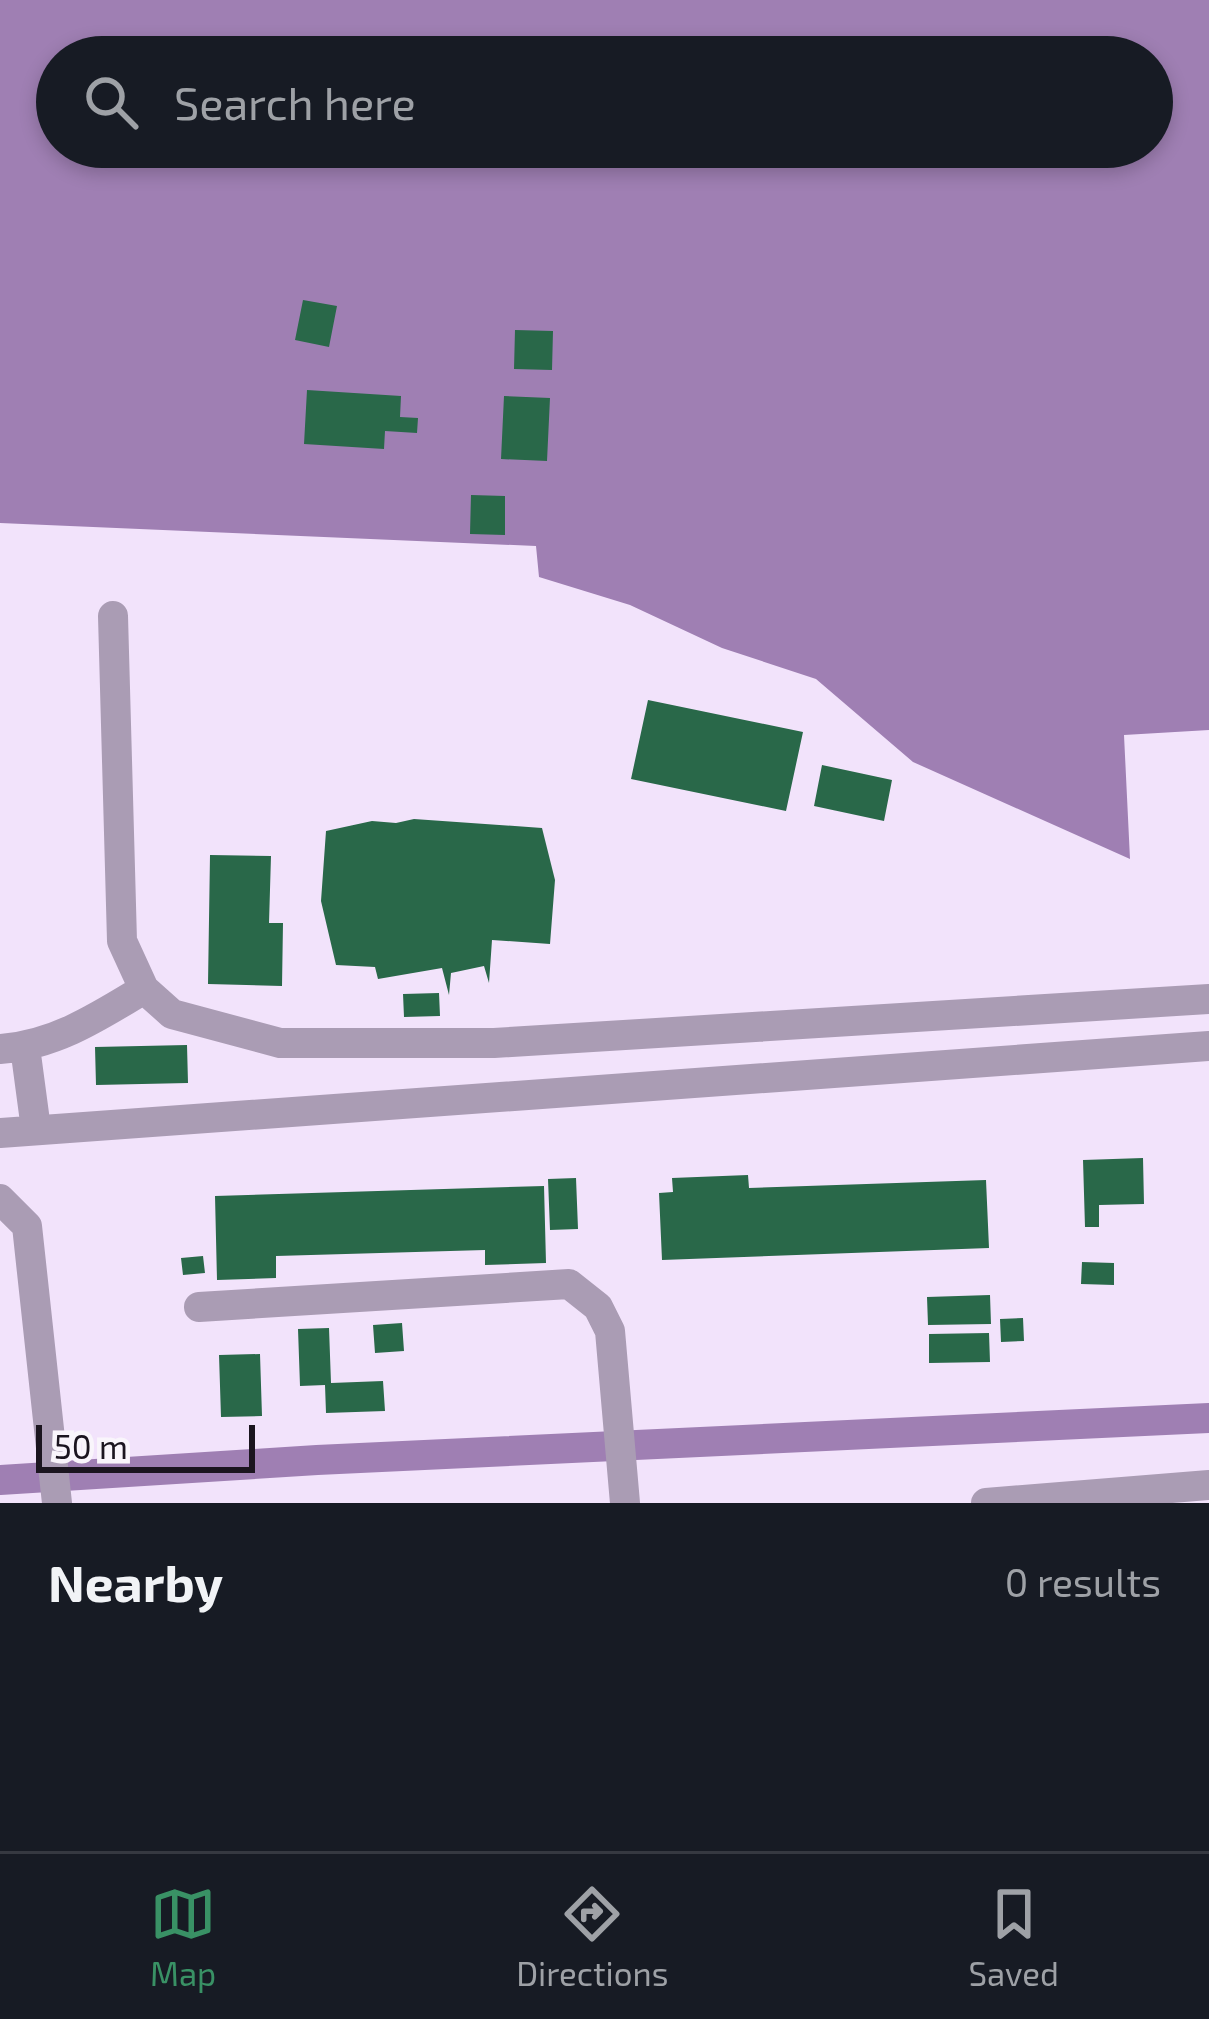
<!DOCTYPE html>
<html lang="en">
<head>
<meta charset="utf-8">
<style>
  body { margin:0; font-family:"Exo 2",sans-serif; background:#242831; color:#f1f3f6 }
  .scale { position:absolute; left:36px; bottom:30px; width:219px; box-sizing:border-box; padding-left:12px; border:6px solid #1b151f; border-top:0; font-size:33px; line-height:42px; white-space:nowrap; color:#1b151f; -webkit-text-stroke:9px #f9f5fb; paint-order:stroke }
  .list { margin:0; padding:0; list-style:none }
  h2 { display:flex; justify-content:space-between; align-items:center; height:156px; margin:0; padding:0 48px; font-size:51px }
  h2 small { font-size:39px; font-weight:400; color:#9ea1a6 }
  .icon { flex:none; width:66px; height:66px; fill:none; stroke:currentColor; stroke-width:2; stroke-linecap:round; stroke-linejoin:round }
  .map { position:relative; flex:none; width:1209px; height:1503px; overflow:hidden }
  .search { position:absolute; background:#171b24; box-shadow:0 6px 18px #0003; left:36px; right:36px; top:36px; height:132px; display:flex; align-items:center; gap:30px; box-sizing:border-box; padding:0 42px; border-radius:66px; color:#9ea1a6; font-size:45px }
  .sheet { height:348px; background:#171b24 }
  nav { display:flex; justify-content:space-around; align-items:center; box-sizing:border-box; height:168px; border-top:3px solid #363941; background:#171b24; font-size:33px; color:#9ea1a6 }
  nav a { display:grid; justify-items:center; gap:6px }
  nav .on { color:#399165 }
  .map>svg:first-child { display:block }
  .water { fill:#9f7fb3; fill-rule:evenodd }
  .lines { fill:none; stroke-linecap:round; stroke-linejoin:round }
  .canal { stroke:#9f7fb3; stroke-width:30 }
  .building { fill:#296849 }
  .minor { stroke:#aa9cb4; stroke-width:30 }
</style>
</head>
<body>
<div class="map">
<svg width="1209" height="1503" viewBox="0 0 1209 1503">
  <rect width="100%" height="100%" fill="#f2e3fb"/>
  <path class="water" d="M0,0H1209V730L1124,735L1130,859L913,762L816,679L722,648L630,605L539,577L536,546L0,523ZM57,57H1152V147H57Z"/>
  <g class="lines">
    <path class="canal" d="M0,1480L317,1460L1209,1418"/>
  </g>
  <path class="building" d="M303,300L337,306L329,347L295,340Z
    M515,330L553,331L552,370L514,369Z
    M307,390L401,396L400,417L418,418L417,433L385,431L384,449L304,444Z
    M504,396L550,398L547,461L501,459Z
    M471,495L505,496V535L470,534Z
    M648,700L803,732L786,811L631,779Z
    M822,765L892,780L884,821L814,806Z
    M414,819L542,828L555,880L550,944L492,940L489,983L484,966L451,973L449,995L442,968L378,979L375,967L336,965L321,901L326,831L372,821L396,823Z
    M210,855L271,856L269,923H283L282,986L208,984Z
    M439,993L440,1016L404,1017L403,994Z
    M187,1045L188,1083L96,1085L95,1047Z
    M1143,1158L1144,1204L1099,1205V1227H1085L1083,1160Z
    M748,1175L749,1188L986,1180L989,1248L662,1260L659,1193L673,1192L672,1178Z
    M576,1178L578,1229L550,1230L548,1179Z
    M544,1186L546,1263L485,1265V1250L276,1256V1278L217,1280L215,1196Z
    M203,1256L205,1273L183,1275L181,1258Z
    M1082,1262L1114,1263V1285L1081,1284Z
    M990,1295L991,1324L928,1325L927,1297Z
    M1023,1318L1024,1341L1001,1342L1000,1319Z
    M402,1323L404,1351L375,1353L373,1325Z
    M329,1328L331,1383L383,1381L385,1411L326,1413L325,1385L300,1386L298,1329Z
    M989,1333L990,1362L929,1363V1334Z
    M260,1354L262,1416L221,1417L219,1355Z"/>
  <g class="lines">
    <path class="minor" d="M113,616L122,941L144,989L172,1014L280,1043H494L1209,999
      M25,1047L36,1129
      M0,1049C55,1045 98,1017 144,989
      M0,1133L1209,1046
      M0,1199L27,1226L57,1503
      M199,1307L569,1284L598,1307L610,1331L625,1503
      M986,1503L1209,1485"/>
  </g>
</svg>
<div class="scale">50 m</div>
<div class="search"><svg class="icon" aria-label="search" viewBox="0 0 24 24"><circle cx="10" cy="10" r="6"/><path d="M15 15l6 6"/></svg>Search here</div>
</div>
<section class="sheet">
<h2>Nearby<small>0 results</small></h2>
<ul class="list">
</ul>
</section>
<nav>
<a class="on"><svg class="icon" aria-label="map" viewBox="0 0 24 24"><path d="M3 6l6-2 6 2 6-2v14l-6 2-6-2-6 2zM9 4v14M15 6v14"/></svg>Map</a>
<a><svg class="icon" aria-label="directions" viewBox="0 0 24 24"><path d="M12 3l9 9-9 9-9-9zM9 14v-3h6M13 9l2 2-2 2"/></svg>Directions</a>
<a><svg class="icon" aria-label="saved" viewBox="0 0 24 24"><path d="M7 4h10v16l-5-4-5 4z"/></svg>Saved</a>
</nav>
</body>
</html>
